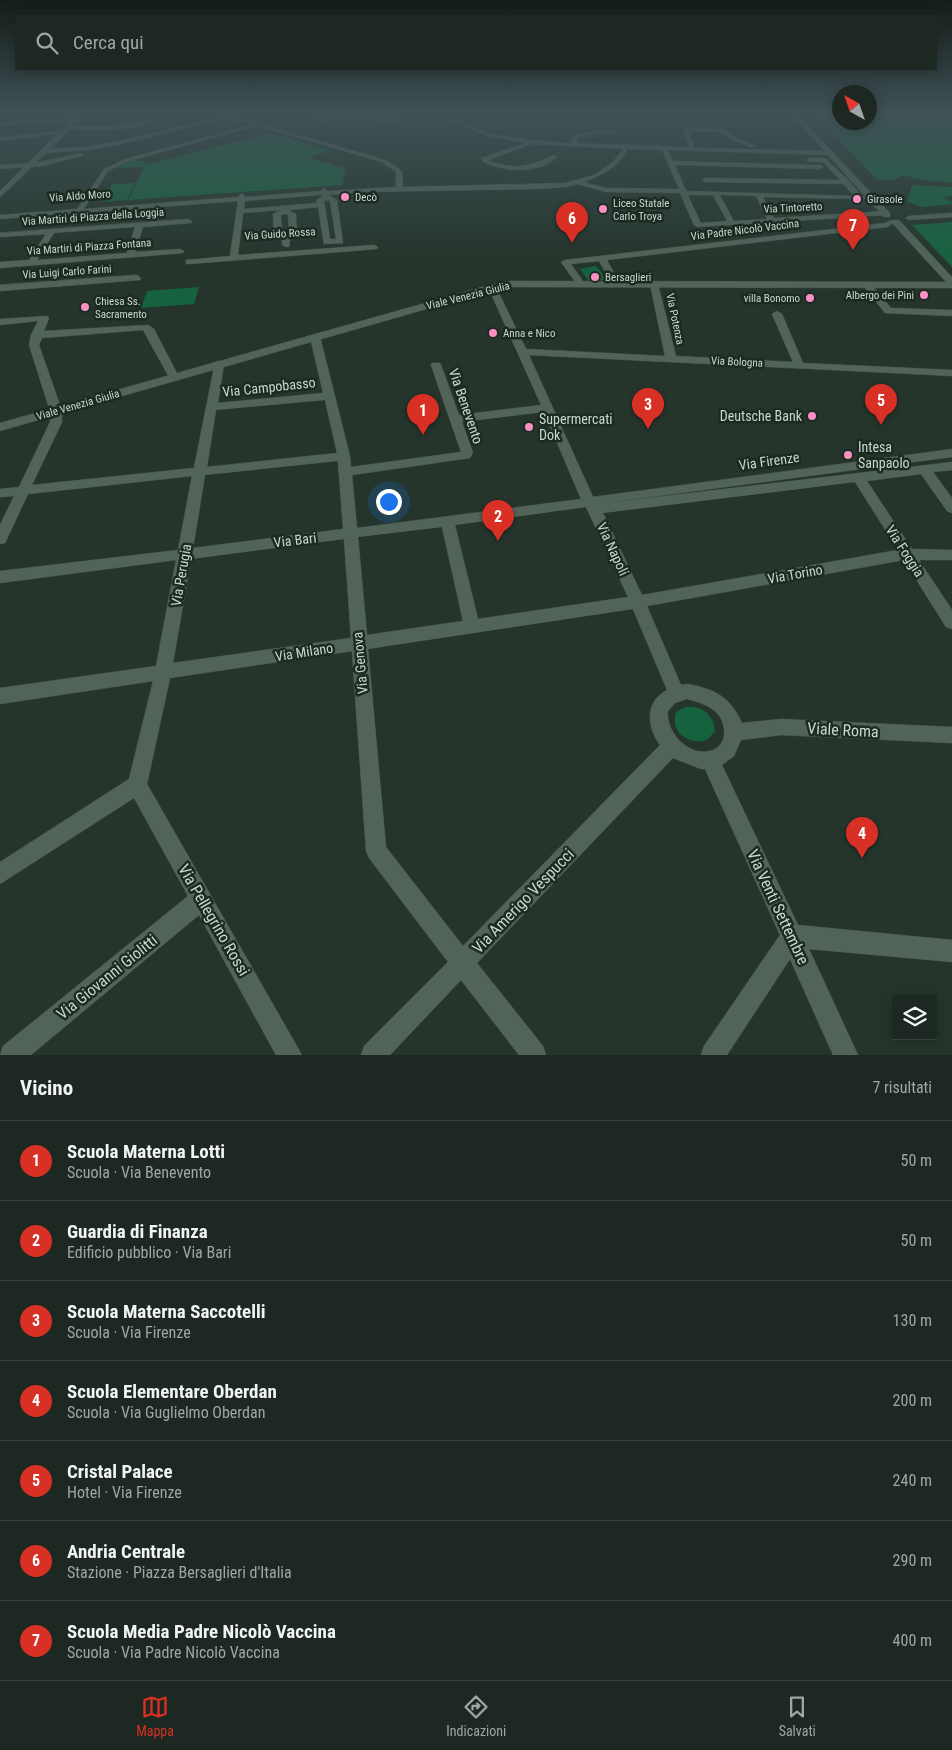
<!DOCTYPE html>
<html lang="it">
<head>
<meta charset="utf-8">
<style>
  body { margin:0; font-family:"Roboto Condensed",sans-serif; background:#29342e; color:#f1f3f6 }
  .controls { position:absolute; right:15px; bottom:15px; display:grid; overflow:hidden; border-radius:0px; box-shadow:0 2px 12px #0003 }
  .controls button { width:45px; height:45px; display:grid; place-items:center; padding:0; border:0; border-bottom:1px solid #3a443f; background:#1c2821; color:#f1f3f6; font:25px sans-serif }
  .compass { position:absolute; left:832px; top:85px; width:45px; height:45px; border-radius:50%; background:#1c2821; box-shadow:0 2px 12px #0003; rotate:320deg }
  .you { position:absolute; left:388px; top:501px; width:18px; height:18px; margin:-12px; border:4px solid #fff; border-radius:50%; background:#1a73e8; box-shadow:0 0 0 8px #1a73e833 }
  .badge { display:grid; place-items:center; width:32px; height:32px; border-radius:50%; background:#d93025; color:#fff; font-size:16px; font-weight:700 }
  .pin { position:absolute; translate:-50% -41px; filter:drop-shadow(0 1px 2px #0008) }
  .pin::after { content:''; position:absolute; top:26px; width:18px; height:15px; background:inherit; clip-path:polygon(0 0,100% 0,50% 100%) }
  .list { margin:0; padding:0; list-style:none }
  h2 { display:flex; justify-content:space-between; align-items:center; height:65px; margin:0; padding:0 20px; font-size:21px }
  h2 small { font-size:16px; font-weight:400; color:#a0a6a5 }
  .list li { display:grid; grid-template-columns:32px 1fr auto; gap:15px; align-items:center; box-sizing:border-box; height:80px; padding:0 20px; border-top:1px solid #3a443f }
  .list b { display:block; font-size:19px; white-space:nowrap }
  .list p { margin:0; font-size:16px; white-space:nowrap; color:#a0a6a5 }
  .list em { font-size:16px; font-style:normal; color:#a0a6a5 }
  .icon { flex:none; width:28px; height:28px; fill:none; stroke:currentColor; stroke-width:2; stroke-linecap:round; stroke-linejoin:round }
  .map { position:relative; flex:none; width:952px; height:1055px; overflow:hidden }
  .search { position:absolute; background:#1c2821; box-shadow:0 2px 12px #0003; left:15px; right:15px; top:15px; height:55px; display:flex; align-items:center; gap:12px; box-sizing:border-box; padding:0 18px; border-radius:0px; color:#a0a6a5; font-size:19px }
  .sheet { height:625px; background:#1c2821 }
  nav { display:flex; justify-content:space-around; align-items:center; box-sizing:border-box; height:70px; border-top:1px solid #3a443f; background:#1c2821; font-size:14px; color:#a0a6a5 }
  nav a { display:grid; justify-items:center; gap:2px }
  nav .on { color:#d93025 }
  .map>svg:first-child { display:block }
  .green { fill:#16623f }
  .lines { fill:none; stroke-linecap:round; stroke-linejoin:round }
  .street-casing { stroke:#435148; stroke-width:1 }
  .secondary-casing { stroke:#435148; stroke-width:1 }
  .street { fill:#526459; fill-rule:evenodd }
  .secondary { fill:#526459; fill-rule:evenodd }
  .poi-dot { fill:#fc8fc3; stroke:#1c2b22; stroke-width:2 }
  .labels { text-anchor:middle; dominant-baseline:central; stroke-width:5; stroke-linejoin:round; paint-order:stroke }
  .far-street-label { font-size:11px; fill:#cbd5cf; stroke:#1c2b22 }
  .far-poi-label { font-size:11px; fill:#cbd5cf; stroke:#1c2b22; text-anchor:start }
  .street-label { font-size:14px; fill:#cbd5cf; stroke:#1c2b22 }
  .poi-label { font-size:14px; fill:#cbd5cf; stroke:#1c2b22; text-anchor:start }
  .near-street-label { font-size:16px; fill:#cbd5cf; stroke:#1c2b22 }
</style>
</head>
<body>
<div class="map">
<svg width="952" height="1055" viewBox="0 0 952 1055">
  <rect width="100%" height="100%" fill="#25352c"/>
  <path class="green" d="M299,113H397L403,124L382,125L375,118L323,122Z
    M814,113H839L840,122H870V113H952V183L913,179L912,177L902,175L895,180H877Z
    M269,133L329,150L309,158L345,168L343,185L128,200L144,167L116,168L134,160L150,164Z
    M135,183L127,200L102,202L112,184Z
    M912,185L952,187V196L943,197L952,202V204L921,207L907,201Z
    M952,222V267L912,225Z
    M595,266L598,268L607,280H588L580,269Z
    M199,287L194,304L141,308L147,291Z
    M685,707C701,705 714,714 715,731L707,740C690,746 669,732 676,712Z"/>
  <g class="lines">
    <defs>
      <path id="street" d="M0,113H19L0,116Z
        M79,113H85L72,126C99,126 126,128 151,117L154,119C136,134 91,129 69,130L50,149L91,146L113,142L237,113V115L232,116L386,160L402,171L403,187L565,183L594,175L612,163L623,149L532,144L488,160C514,171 530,166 554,155L557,157C538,175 505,172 483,162L481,158L526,143L488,136L433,113H440L491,134L531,140L571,143L573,136C587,132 601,128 616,131L614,134L599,133L578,138L577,143L689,147L683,128L723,129L740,140L756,146L753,148L736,142L720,132L688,131L695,148L830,151L833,153L830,155L668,150L673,161L820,165L823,167L820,169L675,165L686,191L854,196L843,184L705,182L702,180L705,178L840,180L823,162H809L806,160L809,158H825L849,181L862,196L866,197V199L763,197L774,218L886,211L890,213L886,215L698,227L694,225L680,193L606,192L577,184L566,187L536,189L363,192L329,195L337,200L343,243L324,244L318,207L289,210L296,214L297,234L290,240L289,247H286L282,245V240L274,236L273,214L281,210L243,213L238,255L374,245L378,247L377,249L189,264H186V260L230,256L238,201L0,219V215L77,209L104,169L125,159L251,125L226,118L113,146L91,150L46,153L36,163L81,153L84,155L43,166L32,167L0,197V191L24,167L0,169V165L28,163L57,134L0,141V137L61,131L72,120L0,126V122L75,117ZM257,126L382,162L396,172V187L328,191L324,188L321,191L245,197L242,193L238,197L84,209L108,171L129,161ZM627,149L662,150L679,189L606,188L584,182C601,176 621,166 627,149ZM322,195V197L316,200L317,203L244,209L245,201ZM688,195H713L727,221L701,223ZM720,195L756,196L767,219L734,221ZM326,200L330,201L336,239H330L324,201ZM285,214L288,215L289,233L285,236L282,235L281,215Z
        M706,113H712L717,119L712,120Z
        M188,219L192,221L191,223L143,227L135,252L180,249L184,251L183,253L0,268V262L29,260L46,234L0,237V233ZM135,227L127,253L37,260L54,233Z
        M891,220L895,222L887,227L607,260L620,284L616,287L612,284L599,261L571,264L585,284L581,287L578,286L561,262L565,260L885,223Z
        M137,275L141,278L140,280L0,291V285Z
        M654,281L658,284L676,356L793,362L772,314L777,311L782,314L803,363L952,370V376L529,355L593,497L952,449V457L598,504L952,462V470L933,472L952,498V513L947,511L921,474L867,481L912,549L952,550V560H919L952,610V629L946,627L904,560L647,606L681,685C688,683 694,685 701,687C722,693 733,703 742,723L781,719L952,727V743L781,735L741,740L734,756L722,765L798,925L952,940V962L809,949L858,1055H833L790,959L727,1055H701L704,1046L780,935L705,769H701L673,758L477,963L543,1046L546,1055H519L461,980L390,1055H361L364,1046L448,962L369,858L366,851L352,651L170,678L147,784L302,1055H276L199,915L31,1055H0L3,1046L188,896L134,798L0,884V862L129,779L153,681L0,704V688L156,666L176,560L0,583V571L178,550L192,476L28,494L7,539L5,543L0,544V525L14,496L0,497V489L19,487L50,422V411L29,345L31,335L38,321L0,325V319L47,316L49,318L44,331L148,325L154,329L179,377L178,379H170L143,330L42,338L39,345L62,411V422L32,485L194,468L215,362L219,361L224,364L218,403L323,393L310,337L315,334L320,337L350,456L351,467L461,452L431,365L432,363H440L441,365L459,415L541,405L488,287L489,285H495L496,287L526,349L665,356L650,284ZM325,400L337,453L207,467L216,410ZM544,412L581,499L357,528L352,475L470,458L473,453L462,422ZM338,461L343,529L193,548L205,475ZM855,482L898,550L642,595L603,513ZM586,507L628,597L478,619L455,525ZM442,527L463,621L367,635L358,537ZM344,539L351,638L173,663L191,559ZM633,609L667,690C644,702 647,727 660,745L463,946L386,847L368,649ZM687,699C706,704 726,711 724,735C724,741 719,748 713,750C690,759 665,732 668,711L675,703Z
        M867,282L870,283L891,308L952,310V316L885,313L863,285Z"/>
      <path id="secondary" d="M790,113H796L890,213V217H884Z
        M952,213V217L909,220L905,218L909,216Z
        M893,220H899L952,277V288L510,287L493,290L0,431V423L489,285L510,281L946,282L893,224Z"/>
    </defs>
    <use href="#street" class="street-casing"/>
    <use href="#secondary" class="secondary-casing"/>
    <use href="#street" class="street"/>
    <use href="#secondary" class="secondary"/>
  </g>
  <linearGradient id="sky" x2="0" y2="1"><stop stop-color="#141d18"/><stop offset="0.43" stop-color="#405156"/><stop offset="1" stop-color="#405156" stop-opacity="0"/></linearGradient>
  <rect width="952" height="261" fill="url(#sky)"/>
  <g class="poi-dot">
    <circle cx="345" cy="197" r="5"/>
    <circle cx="857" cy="199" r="5"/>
    <circle cx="603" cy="209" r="5"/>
    <circle cx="595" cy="277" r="5"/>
    <circle cx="924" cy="295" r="5"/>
    <circle cx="810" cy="298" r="5"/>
    <circle cx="85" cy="307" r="5"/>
    <circle cx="493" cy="333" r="5"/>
    <circle cx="812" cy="416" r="5"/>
    <circle cx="529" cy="427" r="5"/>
    <circle cx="848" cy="455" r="5"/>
  </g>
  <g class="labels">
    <g class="far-street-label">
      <text transform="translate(80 196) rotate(-4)">Via Aldo Moro</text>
      <text transform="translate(793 208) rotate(-3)">Via Tintoretto</text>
      <text transform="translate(93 217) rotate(-4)">Via Martiri di Piazza della Loggia</text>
      <text transform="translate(745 230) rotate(-7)">Via Padre Nicolò Vaccina</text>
      <text transform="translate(280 234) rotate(-4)">Via Guido Rossa</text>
      <text transform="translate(89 247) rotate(-4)">Via Martiri di Piazza Fontana</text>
      <text transform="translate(67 272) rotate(-4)">Via Luigi Carlo Farini</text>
      <text transform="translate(468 296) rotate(-14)">Viale Venezia Giulia</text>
      <text transform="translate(675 319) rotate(78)">Via Potenza</text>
      <text transform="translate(737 362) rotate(3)">Via Bologna</text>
      <text transform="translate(78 405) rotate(-16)">Viale Venezia Giulia</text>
    </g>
    <g class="far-poi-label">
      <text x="355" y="197">Decò</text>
      <text x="867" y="199">Girasole</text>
      <text x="613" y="203">Liceo Statale<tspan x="613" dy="13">Carlo Troya</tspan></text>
      <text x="605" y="277">Bersaglieri</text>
      <text x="914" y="295" text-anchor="end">Albergo dei Pini</text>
      <text x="800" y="298" text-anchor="end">villa Bonomo</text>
      <text x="95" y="301">Chiesa Ss.<tspan x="95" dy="13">Sacramento</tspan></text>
      <text x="503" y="333">Anna e Nico</text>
    </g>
    <g class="street-label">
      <text transform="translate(269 387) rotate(-6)">Via Campobasso</text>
      <text transform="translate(466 406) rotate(71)">Via Benevento</text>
      <text transform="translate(769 461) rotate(-8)">Via Firenze</text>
      <text transform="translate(295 540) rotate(-7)">Via Bari</text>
      <text transform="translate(613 549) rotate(65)">Via Napoli</text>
      <text transform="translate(905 551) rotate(57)">Via Foggia</text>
      <text transform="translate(795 574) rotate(-10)">Via Torino</text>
      <text transform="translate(181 575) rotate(-80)">Via Perugia</text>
      <text transform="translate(304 652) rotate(-9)">Via Milano</text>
      <text transform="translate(360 663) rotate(-95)">Via Genova</text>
    </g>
    <g class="poi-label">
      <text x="802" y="416" text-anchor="end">Deutsche Bank</text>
      <text x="539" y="419">Supermercati<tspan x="539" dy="16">Dok</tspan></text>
      <text x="858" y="447">Intesa<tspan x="858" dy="16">Sanpaolo</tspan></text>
    </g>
    <g class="near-street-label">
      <text transform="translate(843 730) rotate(3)">Viale Roma</text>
      <text transform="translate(523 901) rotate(-46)">Via Amerigo Vespucci</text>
      <text transform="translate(778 907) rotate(65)">Via Venti Settembre</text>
      <text transform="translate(214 920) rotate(60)">Via Pellegrino Rossi</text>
      <text transform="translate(107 977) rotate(-39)">Via Giovanni Giolitti</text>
    </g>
  </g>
</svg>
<div class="controls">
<button><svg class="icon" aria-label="layers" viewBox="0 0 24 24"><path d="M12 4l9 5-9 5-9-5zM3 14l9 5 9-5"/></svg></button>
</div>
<svg class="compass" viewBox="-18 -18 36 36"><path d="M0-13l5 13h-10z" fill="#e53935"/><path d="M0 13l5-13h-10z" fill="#a0a6a5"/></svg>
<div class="you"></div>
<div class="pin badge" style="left:423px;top:435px">1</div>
<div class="pin badge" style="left:498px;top:541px">2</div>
<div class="pin badge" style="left:648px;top:429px">3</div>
<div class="pin badge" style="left:862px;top:858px">4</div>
<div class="pin badge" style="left:881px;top:425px">5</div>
<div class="pin badge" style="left:572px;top:243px">6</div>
<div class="pin badge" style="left:853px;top:250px">7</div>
<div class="search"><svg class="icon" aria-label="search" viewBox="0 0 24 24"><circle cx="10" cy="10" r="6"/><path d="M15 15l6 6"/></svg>Cerca qui</div>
</div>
<section class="sheet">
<h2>Vicino<small>7 risultati</small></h2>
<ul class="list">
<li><span class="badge">1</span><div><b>Scuola Materna Lotti</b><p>Scuola · Via Benevento</p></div><em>50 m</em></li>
<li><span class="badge">2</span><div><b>Guardia di Finanza</b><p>Edificio pubblico · Via Bari</p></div><em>50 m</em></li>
<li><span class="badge">3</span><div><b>Scuola Materna Saccotelli</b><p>Scuola · Via Firenze</p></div><em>130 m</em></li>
<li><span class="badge">4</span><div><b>Scuola Elementare Oberdan</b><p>Scuola · Via Guglielmo Oberdan</p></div><em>200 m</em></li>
<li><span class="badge">5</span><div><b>Cristal Palace</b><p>Hotel · Via Firenze</p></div><em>240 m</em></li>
<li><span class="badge">6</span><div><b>Andria Centrale</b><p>Stazione · Piazza Bersaglieri d'Italia</p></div><em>290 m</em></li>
<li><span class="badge">7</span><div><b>Scuola Media Padre Nicolò Vaccina</b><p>Scuola · Via Padre Nicolò Vaccina</p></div><em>400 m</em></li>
</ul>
</section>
<nav>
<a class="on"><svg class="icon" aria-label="map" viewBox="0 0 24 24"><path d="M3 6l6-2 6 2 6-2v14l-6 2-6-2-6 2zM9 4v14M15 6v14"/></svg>Mappa</a>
<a><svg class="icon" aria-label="directions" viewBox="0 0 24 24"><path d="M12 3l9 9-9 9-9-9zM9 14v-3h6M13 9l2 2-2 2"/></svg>Indicazioni</a>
<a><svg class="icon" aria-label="saved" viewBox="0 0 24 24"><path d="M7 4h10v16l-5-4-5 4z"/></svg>Salvati</a>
</nav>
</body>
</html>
